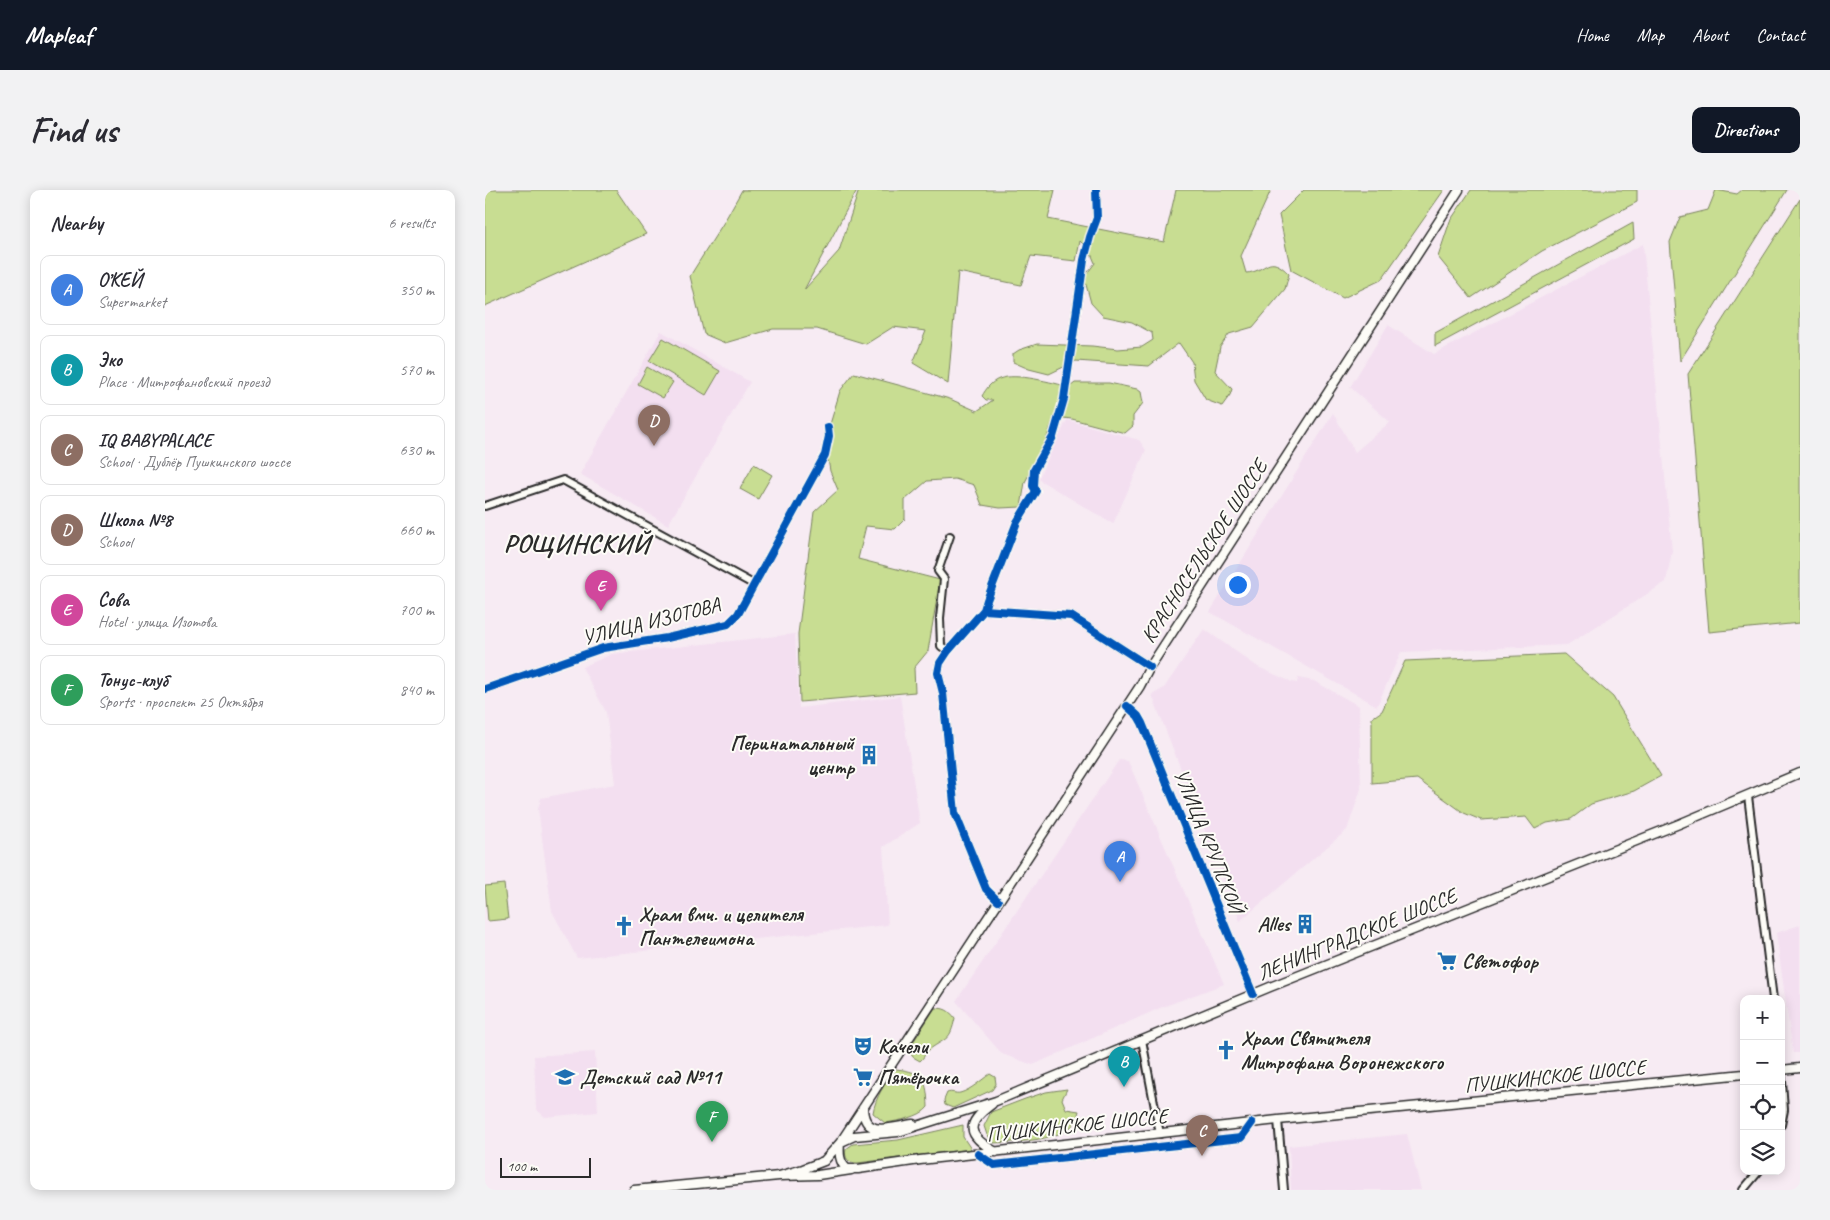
<!DOCTYPE html>
<html lang="en">
<head>
<meta charset="utf-8">
<style>
  body { margin:0; font-family:Caveat,sans-serif; background:#f2f2f3; color:#2b2b33 }
  .controls { position:absolute; right:15px; bottom:15px; display:grid; overflow:hidden; border-radius:10px; box-shadow:0 2px 12px #0003 }
  .controls button { width:45px; height:45px; display:grid; place-items:center; padding:0; border:0; border-bottom:1px solid #e1e1e2; background:#fff; color:#2b2b33; font:25px sans-serif }
  .scale { position:absolute; left:15px; bottom:12px; width:91px; box-sizing:border-box; padding-left:5px; border:2px solid #2b2b2b; border-top:0; font-size:14px; line-height:18px; white-space:nowrap; color:#2b2b2b; -webkit-text-stroke:4px #fdfcf7; paint-order:stroke }
  .you { position:absolute; left:752px; top:394px; width:18px; height:18px; margin:-12px; border:4px solid #fff; border-radius:50%; background:#1a73e8; box-shadow:0 0 0 8px #1a73e833 }
  .badge { display:grid; place-items:center; width:32px; height:32px; border-radius:50%; background:#111827; color:#fff; font-size:16px; font-weight:700 }
  .pin { position:absolute; translate:-50% -41px; filter:drop-shadow(0 1px 2px #0008) }
  .pin::after { content:''; position:absolute; top:26px; width:18px; height:15px; background:inherit; clip-path:polygon(0 0,100% 0,50% 100%) }
  .list { margin:0; padding:0; list-style:none }
  h2 { display:flex; justify-content:space-between; align-items:center; height:65px; margin:0; padding:0 20px; font-size:21px }
  h2 small { font-size:16px; font-weight:400; color:#7c7c81 }
  .list li { display:grid; grid-template-columns:32px 1fr auto; gap:15px; align-items:center; box-sizing:border-box; height:70px; margin:0 10px 10px; padding:0 10px; border:1px solid #e1e1e2; border-radius:10px }
  .list b { display:block; font-size:19px; white-space:nowrap }
  .list p { margin:0; font-size:16px; white-space:nowrap; color:#7c7c81 }
  .list em { font-size:16px; font-style:normal; color:#7c7c81 }
  .icon { flex:none; width:28px; height:28px; fill:none; stroke:currentColor; stroke-width:2; stroke-linecap:round; stroke-linejoin:round }
  .map { position:relative; flex:none; width:1315px; height:1000px; overflow:hidden; border-radius:10px }
  header { display:flex; align-items:center; gap:30px; box-sizing:border-box; height:70px; padding:0 25px; background:#111827; color:#fff }
  header strong { font-size:24px }
  nav { display:flex; gap:28px; margin-inline-start:auto; font-size:18px }
  .intro { display:flex; align-items:center; justify-content:space-between; box-sizing:border-box; height:120px; padding:0 30px }
  h1 { margin:0; font-size:35px }
  .button { padding:12px 22px; border-radius:10px; background:#111827; color:#fff; font-size:18px; font-weight:700 }
  main { display:flex; gap:30px; padding:0 30px }
  aside { flex:1; background:#fff; border-radius:10px; box-shadow:0 2px 12px #0003 }
  .map>svg:first-child { display:block }
  .built { fill:#f3dff0 }
  .green { fill:#c8dd92; stroke:#7a845e }
  .lines { fill:none; stroke-linecap:round; stroke-linejoin:round }
  .minor-casing { stroke:#2b2b2b; stroke-width:10 }
  .major-casing { stroke:#2b2b2b; stroke-width:11 }
  .minor { stroke:#fdfcf7; stroke-width:6 }
  .major { stroke:#fdfcf7; stroke-width:8 }
  .cycleway-casing { stroke:#fdfcf7; stroke-width:11 }
  .cycleway { stroke:#0057b8; stroke-width:8 }
  .labels { text-anchor:middle; dominant-baseline:central; stroke-width:4; stroke-linejoin:round; paint-order:stroke }
  .street-label { font-size:21px; fill:#2b2b2b; stroke:#fdfcf7 }
  .poi-label { font-size:21px; font-weight:bold; fill:#2b2b2b; stroke:#fdfcf7; text-anchor:start }
  .district-label { font-size:26px; font-weight:bold; letter-spacing:1px; fill:#2b2b2b; stroke:#fdfcf7 }
</style>
</head>
<body>
<header>
<strong>Mapleaf</strong>
<nav><a>Home</a><a>Map</a><a>About</a><a>Contact</a></nav>
</header>
<div class="intro"><h1>Find us</h1><a class="button">Directions</a></div>
<main>
<aside>
<h2>Nearby<small>6 results</small></h2>
<ul class="list">
<li><span class="badge" style="background:#3f7fe0">A</span><div><b>О’КЕЙ</b><p>Supermarket</p></div><em>350 m</em></li>
<li><span class="badge" style="background:#0f9aa8">B</span><div><b>Эко</b><p>Place · Митрофановский проезд</p></div><em>570 m</em></li>
<li><span class="badge" style="background:#8d6e63">C</span><div><b>IQ BABYPALACE</b><p>School · Дублёр Пушкинского шоссе</p></div><em>630 m</em></li>
<li><span class="badge" style="background:#8d6e63">D</span><div><b>Школа №8</b><p>School</p></div><em>660 m</em></li>
<li><span class="badge" style="background:#d1479c">E</span><div><b>Сова</b><p>Hotel · улица Изотова</p></div><em>700 m</em></li>
<li><span class="badge" style="background:#2e9e5b">F</span><div><b>Тонус-клуб</b><p>Sports · проспект 25 Октября</p></div><em>840 m</em></li>
</ul>
</aside>
<div class="map">
<svg width="1315" height="1000" viewBox="0 0 1315 1000">
  <rect width="100%" height="100%" fill="#f7ebf3"/>
  <filter id="ink" filterUnits="userSpaceOnUse"><feTurbulence type="fractalNoise" baseFrequency=".02" numOctaves="2"/><feDisplacementMap in="SourceGraphic" scale="10" xChannelSelector="R" yChannelSelector="G"/><feConvolveMatrix kernelMatrix="1 2 1 2 8 2 1 2 1" color-interpolation-filters="sRGB"/></filter>
  <g filter="url(#ink)">
    <path class="built" d="M1158,54L1187,361L1181,392L1082,455L916,462L892,516L725,422L848,223L870,262L905,232L865,197L903,135L949,164Z
      M176,141L265,192L183,335L95,284Z
      M582,230L654,250L661,260L628,334L553,289Z
      M719,439L773,477L807,492L812,493L813,488L829,491L874,516L876,599L862,640L755,731L667,505L679,498Z
      M310,444L314,518L415,506L435,633L398,657L403,735L92,768L67,721L53,619L56,608L130,594L121,522L97,477L127,464Z
      M634,570L643,571L739,794L675,818L548,875L517,864L471,811Z
      M1315,735V863H1308L1291,743Z
      M110,862L113,922L60,927L51,919L49,866Z
      M922,944L936,1000H806L804,956Z"/>
    <path class="green" d="M0,0H131L161,44L0,116Z
      M257,0H372L319,100L354,61L374,0H570L563,29L679,52L691,0H786L756,66L761,83C782,82 783,62 804,84L800,99L768,137L744,144L735,157L730,181L747,199L745,205L737,216L721,210L709,190L707,172L694,153L664,176L591,171L564,184L544,179L528,172V164L534,160L552,154L607,156L633,159L657,157L668,150L667,143L647,132L618,126L606,113L600,91V86L610,73L605,61L595,51L591,71L546,66L536,95L473,82L463,194L428,173L441,141L408,137L381,154L332,139H288L240,153L219,144L205,86L239,32Z
      M819,0H959L896,90L858,108L806,80L794,25Z
      M986,0H1152V12L1057,61L986,108L953,67L965,31Z
      M1231,0L1252,4L1257,0H1302L1195,171L1185,52L1195,27L1223,20Z
      M1315,9V433L1224,442L1203,184Z
      M1148,33L1149,49L950,156V143Z
      M178,148L235,181L221,205L164,171Z
      M162,177L188,192L178,208L153,194Z
      M369,183L465,209L492,221L508,210H501L497,206C501,199 506,192 514,189C531,182 568,193 585,197L590,193H624L652,199L656,202L658,213L648,226V236L640,243L587,229L569,227L558,258L540,292L536,317L515,318L497,315L489,295L470,289L442,291L420,310V329L410,339L381,336L373,369L455,390L443,461L429,478L430,502L315,512L313,444L329,322L353,300L345,281L340,251L355,201Z
      M269,274L287,285L273,309L255,299Z
      M1079,464L1128,507L1176,586L1149,601L1106,614L1086,629L1062,633L1050,639L1041,627L996,630L979,623L932,589L887,593V528L897,521L920,471Z
      M19,694L23,729L3,731L0,696Z
      M450,818C459,818 464,820 470,828C465,851 462,847 445,859C440,863 439,868 435,871L428,867L423,860Z
      M411,879C440,882 442,891 443,917C436,927 413,931 400,933L388,923C390,908 401,891 411,879Z
      M505,884L510,887L511,894L507,900L468,918L460,915L459,910L462,903C467,901 470,904 475,903C486,900 496,890 505,884Z
      M582,899L577,909L581,919L594,921C593,924 592,929 590,932C579,951 530,952 509,953L502,945L499,936L506,922L540,909L561,902Z
      M478,935V947L486,959L372,973C363,973 359,968 361,959L368,954L413,950Z"/>
    <g class="lines">
      <defs>
        <path id="minor" d="M0,316L78,290L268,394
          M499,420L502,410L532,332L551,301L548,296L549,280L568,247L579,209L599,70L605,47L612,28L611,0
          M463,461L456,456L455,428L459,389L453,381L465,346
          M0,499L118,458L182,448L243,434L253,424L340,265L344,246L343,237
          M642,516L653,526L657,533L768,804
          M1263,606L1288,809
          M513,711L501,699L470,623L458,503L453,483L455,473L463,461L499,420L586,426L665,477
          M657,850L675,944
          M1296,877L1299,920L1296,935
          M793,930L799,1000
          M493,964L509,975L756,948L767,933
          M1258,1000L1274,981"/>
        <path id="major" d="M1296,880L1315,878
          M507,914C480,934 481,945 511,962
          M378,918C379,949 406,937 428,934
          M356,952L369,946L413,942L511,911L785,797L1194,634L1315,583
          M355,953C354,963 354,972 362,979H373L435,970L793,930L1259,884
          M294,986L318,979L339,971L355,953L655,496L665,477L974,0
          M149,1000L294,986L333,985L366,980"/>
      </defs>
      <use href="#minor" class="minor-casing"/>
      <use href="#major" class="major-casing"/>
      <use href="#minor" class="minor"/>
      <use href="#major" class="major"/>
      <defs>
        <path id="cycleway" d="M499,420L502,410L532,332L551,301L548,296L549,280L568,247L579,209L599,70L605,47L612,28L611,0
          M0,499L118,458L182,448L243,434L253,424L340,265L344,246L343,237
          M642,516L653,526L657,533L768,804
          M513,711L501,699L470,623L458,503L453,483L455,473L463,461L499,420L586,426L665,477
          M493,964L509,975L756,948L767,933"/>
      </defs>
      <use href="#cycleway" class="cycleway-casing"/>
      <use href="#cycleway" class="cycleway"/>
    </g>
  </g>
  <defs>
    <symbol id="building-bare" viewBox="-9 -9 18 18"><path d="M-4-6H4V6H1V3H-1V6H-4ZM-2.5-4.3h1.7v1.8h-1.7ZM.8-4.3h1.7v1.8H.8ZM-2.5-1h1.7V.8h-1.7ZM.8-1h1.7V.8H.8Z" fill="#1f6fb2" stroke="#fdfcf7" stroke-width="2.5" paint-order="stroke"/></symbol>
    <symbol id="church-bare" viewBox="-9 -9 18 18"><path d="M-1.2-6h2.4v3.5h3.3v2.4h-3.3V6h-2.4V-.1h-3.3v-2.4h3.3Z" fill="#1f6fb2" stroke="#fdfcf7" stroke-width="2.5" paint-order="stroke"/></symbol>
    <symbol id="supermarket-bare" viewBox="-9 -9 18 18"><path d="M-6-5.5h2.5l.6 2H6L4.5 2H-2.5L-4.4-4H-6ZM-1.5 3.2a1.3 1.3 0 1 0 .1 0ZM3 3.2a1.3 1.3 0 1 0 .1 0Z" fill="#1f6fb2" stroke="#fdfcf7" stroke-width="2.5" paint-order="stroke"/></symbol>
    <symbol id="theatre-bare" viewBox="-9 -9 18 18"><path d="M-5-5.5Q0-4 5-5.5V0Q5 5 0 6Q-5 5-5 0ZM-3.3-2.5H-1v1.5H-3.3ZM1-2.5H3.3v1.5H1ZM-2.8 1Q0 5.5 2.8 1Z" fill="#1f6fb2" stroke="#fdfcf7" stroke-width="2.5" paint-order="stroke"/></symbol>
    <symbol id="school-bare" viewBox="-9 -9 18 18"><path d="M0-5L7-2L0 1L-7-2ZM-4 1L0 2.5L4 1V4Q0 6-4 4Z" fill="#1f6fb2" stroke="#fdfcf7" stroke-width="2.5" paint-order="stroke"/></symbol>
  </defs>
  <g fill-rule="evenodd">
    <use href="#building-bare" x="370" y="551" width="28" height="28"/>
    <use href="#building-bare" x="806" y="720" width="28" height="28"/>
    <use href="#church-bare" x="125" y="722" width="28" height="28"/>
    <use href="#supermarket-bare" x="948" y="757" width="28" height="28"/>
    <use href="#theatre-bare" x="364" y="842" width="28" height="28"/>
    <use href="#church-bare" x="727" y="846" width="28" height="28"/>
    <use href="#school-bare" x="66" y="873" width="28" height="28"/>
    <use href="#supermarket-bare" x="364" y="873" width="28" height="28"/>
  </g>
  <g class="labels">
    <g class="street-label">
      <text transform="translate(719 361) rotate(-57)">КРАСНОСЕЛЬСКОЕ ШОССЕ</text>
      <text transform="translate(166 431) rotate(-14)">УЛИЦА ИЗОТОВА</text>
      <text transform="translate(724 651) rotate(68)">УЛИЦА КРУПСКОЙ</text>
      <text transform="translate(872 744) rotate(-22)">ЛЕНИНГРАДСКОЕ ШОССЕ</text>
      <text transform="translate(1070 886) rotate(-6)">ПУШКИНСКОЕ ШОССЕ</text>
      <text transform="translate(592 935) rotate(-6)">ПУШКИНСКОЕ ШОССЕ</text>
    </g>
    <g class="poi-label">
      <text x="369" y="553" text-anchor="end">Перинатальный<tspan x="369" dy="24">центр</tspan></text>
      <text x="154" y="724">Храм вмч. и целителя<tspan x="154" dy="24">Пантелеимона</tspan></text>
      <text x="805" y="734" text-anchor="end">Alles</text>
      <text x="977" y="771">Светофор</text>
      <text x="756" y="848">Храм Святителя<tspan x="756" dy="24">Митрофана Воронежского</tspan></text>
      <text x="393" y="856">Качели</text>
      <text x="95" y="887">Детский сад №11</text>
      <text x="393" y="887">Пятёрочка</text>
    </g>
    <g class="district-label">
      <text x="92" y="353">РОЩИНСКИЙ</text>
    </g>
  </g>
</svg>
<div class="controls">
<button>+</button>
<button>−</button>
<button><svg class="icon" aria-label="locate" viewBox="0 0 24 24"><circle cx="12" cy="12" r="6"/><path d="M12 2v4M12 18v4M2 12h4M18 12h4"/></svg></button>
<button><svg class="icon" aria-label="layers" viewBox="0 0 24 24"><path d="M12 4l9 5-9 5-9-5zM3 14l9 5 9-5"/></svg></button>
</div>
<div class="scale">100 m</div>
<div class="you"></div>
<div class="pin badge" style="left:635px;top:692px;background:#3f7fe0">A</div>
<div class="pin badge" style="left:639px;top:897px;background:#0f9aa8">B</div>
<div class="pin badge" style="left:717px;top:966px;background:#8d6e63">C</div>
<div class="pin badge" style="left:169px;top:256px;background:#8d6e63">D</div>
<div class="pin badge" style="left:116px;top:421px;background:#d1479c">E</div>
<div class="pin badge" style="left:227px;top:952px;background:#2e9e5b">F</div>
</div>
</main>
</body>
</html>
